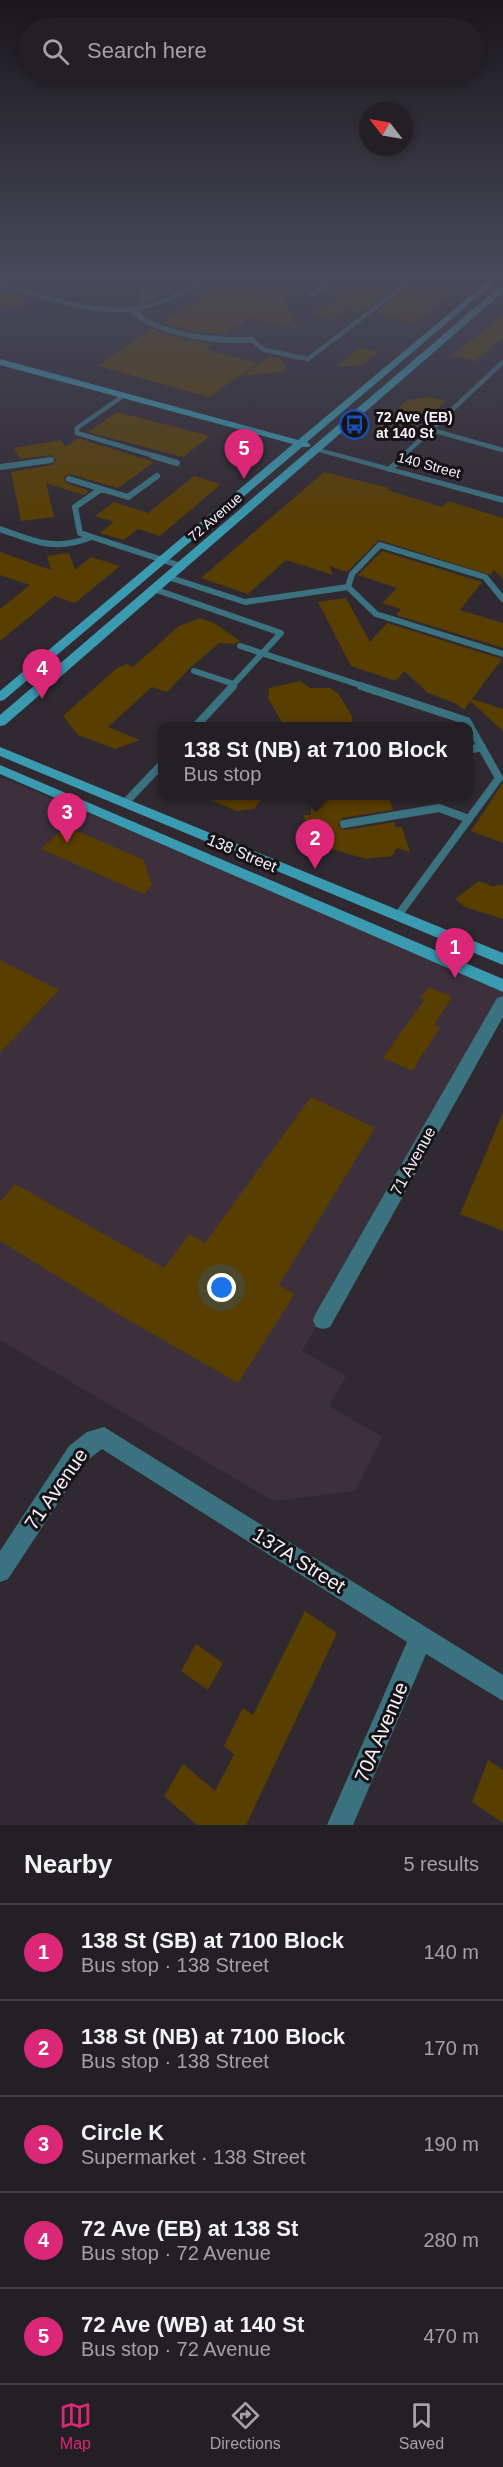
<!DOCTYPE html>
<html lang="en">
<head>
<meta charset="utf-8">
<style>
  body { margin:0; font-family:Helvetica,sans-serif; background:#302c32; color:#f1f3f6 }
  .compass { position:absolute; left:359px; top:102px; width:54px; height:54px; border-radius:50%; background:#241f25; box-shadow:0 3px 9px #0003; rotate:301deg }
  .you { position:absolute; left:222px; top:1288px; width:21px; height:21px; margin:-15px; border:4px solid #fff; border-radius:50%; background:#1a73e8; box-shadow:0 0 0 9px #1a73e833 }
  .badge { display:grid; place-items:center; width:39px; height:39px; border-radius:50%; background:#db2777; color:#fff; font-size:20px; font-weight:700 }
  .pin { position:absolute; translate:-50% -50px; filter:drop-shadow(0 2px 3px #0008) }
  .pin::after { content:''; position:absolute; top:32px; width:21px; height:18px; background:inherit; clip-path:polygon(0 0,100% 0,50% 100%) }
  .popup { position:absolute; left:158px; top:722px; width:315px; height:78px; box-sizing:border-box; display:grid; place-content:center; border-radius:12px; background:#241f25; filter:drop-shadow(0 2px 4px #0005); font-size:20px; white-space:nowrap; color:#a3a2a7 }
  .popup b { font-size:22px; color:#f1f3f6 }
  .popup::after { content:''; position:absolute; left:50%; top:100%; margin-left:-12px; border:12px solid transparent; border-top-color:#241f25 }
  .list { margin:0; padding:0; list-style:none }
  h2 { display:flex; justify-content:space-between; align-items:center; height:78px; margin:0; padding:0 24px; font-size:26px }
  h2 small { font-size:20px; font-weight:400; color:#a3a2a7 }
  .list li { display:grid; grid-template-columns:39px 1fr auto; gap:18px; align-items:center; box-sizing:border-box; height:96px; padding:0 24px; border-top:2px solid #413d42 }
  .list b { display:block; font-size:22px; white-space:nowrap }
  .list p { margin:0; font-size:20px; white-space:nowrap; color:#a3a2a7 }
  .list em { font-size:20px; font-style:normal; color:#a3a2a7 }
  .icon { flex:none; width:33px; height:33px; fill:none; stroke:currentColor; stroke-width:2; stroke-linecap:round; stroke-linejoin:round }
  .map { position:relative; flex:none; width:503px; height:1825px; overflow:hidden }
  .search { position:absolute; background:#241f25; box-shadow:0 3px 9px #0003; left:18px; right:18px; top:18px; height:66px; display:flex; align-items:center; gap:15px; box-sizing:border-box; padding:0 21px; border-radius:33px; color:#a3a2a7; font-size:22px }
  .sheet { height:558px; background:#241f25 }
  nav { display:flex; justify-content:space-around; align-items:center; box-sizing:border-box; height:84px; border-top:2px solid #413d42; background:#241f25; font-size:16px; color:#a3a2a7 }
  nav a { display:grid; justify-items:center; gap:3px }
  nav .on { color:#db2777 }
  .map>svg:first-child { display:block }
  .built { fill:#3c303d }
  .green { fill:#3a542f }
  .building { fill:#593e01 }
  .lines { fill:none; stroke-linecap:round; stroke-linejoin:round }
  .service-far2 { stroke:#3b7280; stroke-width:4.5 }
  .service-far1 { stroke:#3b7280; stroke-width:6 }
  .service { stroke:#3b7280; stroke-width:8 }
  .minor { fill:#3b7280; fill-rule:evenodd }
  .secondary { fill:#399ab0; fill-rule:evenodd }
  .labels { text-anchor:middle; dominant-baseline:central; stroke-width:6; stroke-linejoin:round; paint-order:stroke }
  .far-poi-label { font-size:14px; font-weight:bold; fill:#f7f2f8; stroke:#161316; text-anchor:start }
  .far-street-label { font-size:14px; fill:#f7f2f8; stroke:#161316 }
  .street-label { font-size:16px; fill:#f7f2f8; stroke:#161316 }
  .near-street-label { font-size:20px; fill:#f7f2f8; stroke:#161316 }
</style>
</head>
<body>
<div class="map">
<svg width="503" height="1825" viewBox="0 0 503 1825">
  <rect width="100%" height="100%" fill="#302931"/>
  <path class="built" d="M0,777L503,984V1008L302,1351L346,1376L329,1406L382,1437L355,1491L273,1501L0,1340Z"/>
  <path class="green" d="M82,276H144L141,278L178,287L157,299L137,304L142,290Z"/>
  <path class="building" d="M0,276H55L93,285L91,294L25,287L0,281Z
    M240,276H307L281,292L297,328L250,318L224,334L192,331L161,322Z
    M421,276H476L415,323L375,314Z
    M380,277L402,282L360,313L347,310L334,320L312,314L354,285L361,287Z
    M0,289L23,296L21,309L0,304Z
    M503,315V338L473,362L470,359L451,356Z
    M151,328L170,336L211,344L206,348L210,349L208,350L258,363L209,397L98,366Z
    M359,348L378,352L363,365L336,367Z
    M270,356L280,358L287,371L244,375Z
    M429,397L446,401L411,432L396,428L387,436L371,432L407,400Z
    M117,412L210,436L183,457L88,432Z
    M78,438L154,462L118,488L70,474L64,477L66,483L89,491L84,495L46,483L54,517L21,521L11,472L52,465L56,460L51,455L20,459L14,448L61,440L65,447Z
    M324,472L389,488L387,490L442,507L448,501L503,518V579L494,570L490,575L379,540L347,572L329,566L333,575L286,560L248,594L201,578Z
    M194,476L221,484L160,536L138,529L124,540L100,533L114,522L95,516L114,502L148,513Z
    M382,551L482,582L460,610L503,623V648L396,615L401,609L382,603L397,588L358,575Z
    M0,552L51,570L47,556L69,553L75,570L91,557L120,566L75,603L55,596L0,641V609L30,585L0,575Z
    M346,598L370,642L387,623L502,659L472,699L503,709V731L470,701L464,710L455,703L428,693L404,671L396,681L351,666L318,602Z
    M200,618L214,623L240,641L235,644L219,643L190,668L167,692L152,687L108,727L140,740L115,749L78,735L63,716L117,668L127,664L133,667L179,626Z
    M300,681L310,688H330L338,693L352,716V726H284L268,698L269,688Z
    M503,783V843L471,831Z
    M200,795H264L254,809L236,811Z
    M330,795H388L393,810L342,818L338,826L345,830L395,822V827H402L410,852L397,848L392,856L366,859L314,844L303,815H311L310,798Z
    M66,826L144,860L152,885L144,894L41,849Z
    M479,881L492,886L503,885V919L465,907L455,899Z
    M0,960L59,990L0,1053Z
    M429,987L452,997L434,1025L440,1028L412,1071L383,1058L424,1000L420,998Z
    M311,1097L375,1128L279,1285L295,1294L238,1383L123,1317L0,1241V1202L15,1184L164,1268L189,1234L205,1243Z
    M503,1113V1231L460,1214Z
    M305,1611L337,1633L246,1825H197L164,1796L183,1764L215,1791L234,1754L224,1746L243,1708L253,1715Z
    M196,1644L223,1663L208,1690L181,1671Z
    M488,1760L503,1770V1823L472,1802Z"/>
  <g class="lines">
    <path class="service-far2" d="M252,340L264,350L308,359L417,276
      M123,396L77,428V433L158,457
      M432,430L503,450
      M402,457L503,362"/>
    <path class="service-far1" d="M153,456L177,463
      M0,467L51,460
      M390,469L404,456
      M69,479L128,497L157,476
      M101,489L75,507L80,533L181,566
      M0,529C34,541 55,552 91,537
      M168,577L245,602L348,587L352,574L380,545L485,577L503,599
      M348,587L376,614L503,654
      M154,589L281,633L231,687
      M240,646L366,687
      M194,671L234,684"/>
    <path class="service" d="M361,686L467,721L499,778L399,914
      M196,726L233,686
      M468,750L482,747
      M125,803L162,764
      M344,824L439,808L469,819"/>
    <path class="minor" d="M205,276H214L174,300L138,311C161,334 220,338 252,337L256,340L255,342C222,347 153,336 130,312C86,315 42,298 0,287V283C50,295 104,318 156,302C174,296 189,285 205,276Z
      M335,276H344L314,297H308V293Z
      M315,447L503,497V503L315,451Z
      M503,996V1017L330,1327L323,1329L316,1327L313,1320L316,1313L497,998Z
      M104,1427L503,1675V1701L426,1654L353,1825H327L407,1642L102,1449L85,1462L8,1579L0,1582V1551L69,1446L87,1432Z"/>
    <path class="secondary" d="M494,276H502L307,442L311,445L309,447H302L4,700L0,701V691L293,444L0,365V359L298,440Z
      M500,286H503V292L5,725L0,726V715Z
      M0,747L503,953V965L0,756Z
      M0,765L503,979V992L0,774Z"/>
  </g>
  <linearGradient id="sky" x2="0" y2="1"><stop stop-color="#1a171b"/><stop offset="0.52" stop-color="#48495a"/><stop offset="1" stop-color="#48495a" stop-opacity="0"/></linearGradient>
  <rect width="503" height="531" fill="url(#sky)"/>
  <defs>
    <symbol id="bus-ring" viewBox="-11 -11 22 22"><circle r="9.5" fill="#161316" stroke="#1a4fb4" stroke-width="1.5"/><path d="M-5-6H5V4H4V6H2V4H-2V6H-4V4H-5ZM-3.5-4V0h7V-4ZM-3.5 1.2v1.5H-2V1.2ZM2 1.2v1.5H3.5V1.2Z" fill="#1a4fb4"/></symbol>
  </defs>
  <g fill-rule="evenodd">
    <use href="#bus-ring" x="338" y="408" width="33" height="33"/>
  </g>
  <g class="labels">
    <g class="far-poi-label">
      <text x="376" y="417">72 Ave (EB)<tspan x="376" dy="16">at 140 St</tspan></text>
    </g>
    <g class="far-street-label">
      <text transform="translate(429 465) rotate(15)">140 Street</text>
      <text transform="translate(215 517) rotate(-41)">72 Avenue</text>
    </g>
    <g class="street-label">
      <text transform="translate(242 853) rotate(23)">138 Street</text>
      <text transform="translate(413 1161) rotate(-61)">71 Avenue</text>
    </g>
    <g class="near-street-label">
      <text transform="translate(56 1489) rotate(-55)">71 Avenue</text>
      <text transform="translate(299 1560) rotate(32)">137A Street</text>
      <text transform="translate(381 1732) rotate(-67)">70A Avenue</text>
    </g>
  </g>
</svg>
<svg class="compass" viewBox="-18 -18 36 36"><path d="M0-13l5 13h-10z" fill="#e53935"/><path d="M0 13l5-13h-10z" fill="#a3a2a7"/></svg>
<div class="you"></div>
<div class="pin badge" style="left:455px;top:978px">1</div>
<div class="pin badge" style="left:315px;top:869px">2</div>
<div class="popup"><b>138 St (NB) at 7100 Block</b>Bus stop</div>
<div class="pin badge" style="left:67px;top:843px">3</div>
<div class="pin badge" style="left:42px;top:699px">4</div>
<div class="pin badge" style="left:244px;top:479px">5</div>
<div class="search"><svg class="icon" aria-label="search" viewBox="0 0 24 24"><circle cx="10" cy="10" r="6"/><path d="M15 15l6 6"/></svg>Search here</div>
</div>
<section class="sheet">
<h2>Nearby<small>5 results</small></h2>
<ul class="list">
<li><span class="badge">1</span><div><b>138 St (SB) at 7100 Block</b><p>Bus stop · 138 Street</p></div><em>140 m</em></li>
<li><span class="badge">2</span><div><b>138 St (NB) at 7100 Block</b><p>Bus stop · 138 Street</p></div><em>170 m</em></li>
<li><span class="badge">3</span><div><b>Circle K</b><p>Supermarket · 138 Street</p></div><em>190 m</em></li>
<li><span class="badge">4</span><div><b>72 Ave (EB) at 138 St</b><p>Bus stop · 72 Avenue</p></div><em>280 m</em></li>
<li><span class="badge">5</span><div><b>72 Ave (WB) at 140 St</b><p>Bus stop · 72 Avenue</p></div><em>470 m</em></li>
</ul>
</section>
<nav>
<a class="on"><svg class="icon" aria-label="map" viewBox="0 0 24 24"><path d="M3 6l6-2 6 2 6-2v14l-6 2-6-2-6 2zM9 4v14M15 6v14"/></svg>Map</a>
<a><svg class="icon" aria-label="directions" viewBox="0 0 24 24"><path d="M12 3l9 9-9 9-9-9zM9 14v-3h6M13 9l2 2-2 2"/></svg>Directions</a>
<a><svg class="icon" aria-label="saved" viewBox="0 0 24 24"><path d="M7 4h10v16l-5-4-5 4z"/></svg>Saved</a>
</nav>
</body>
</html>
